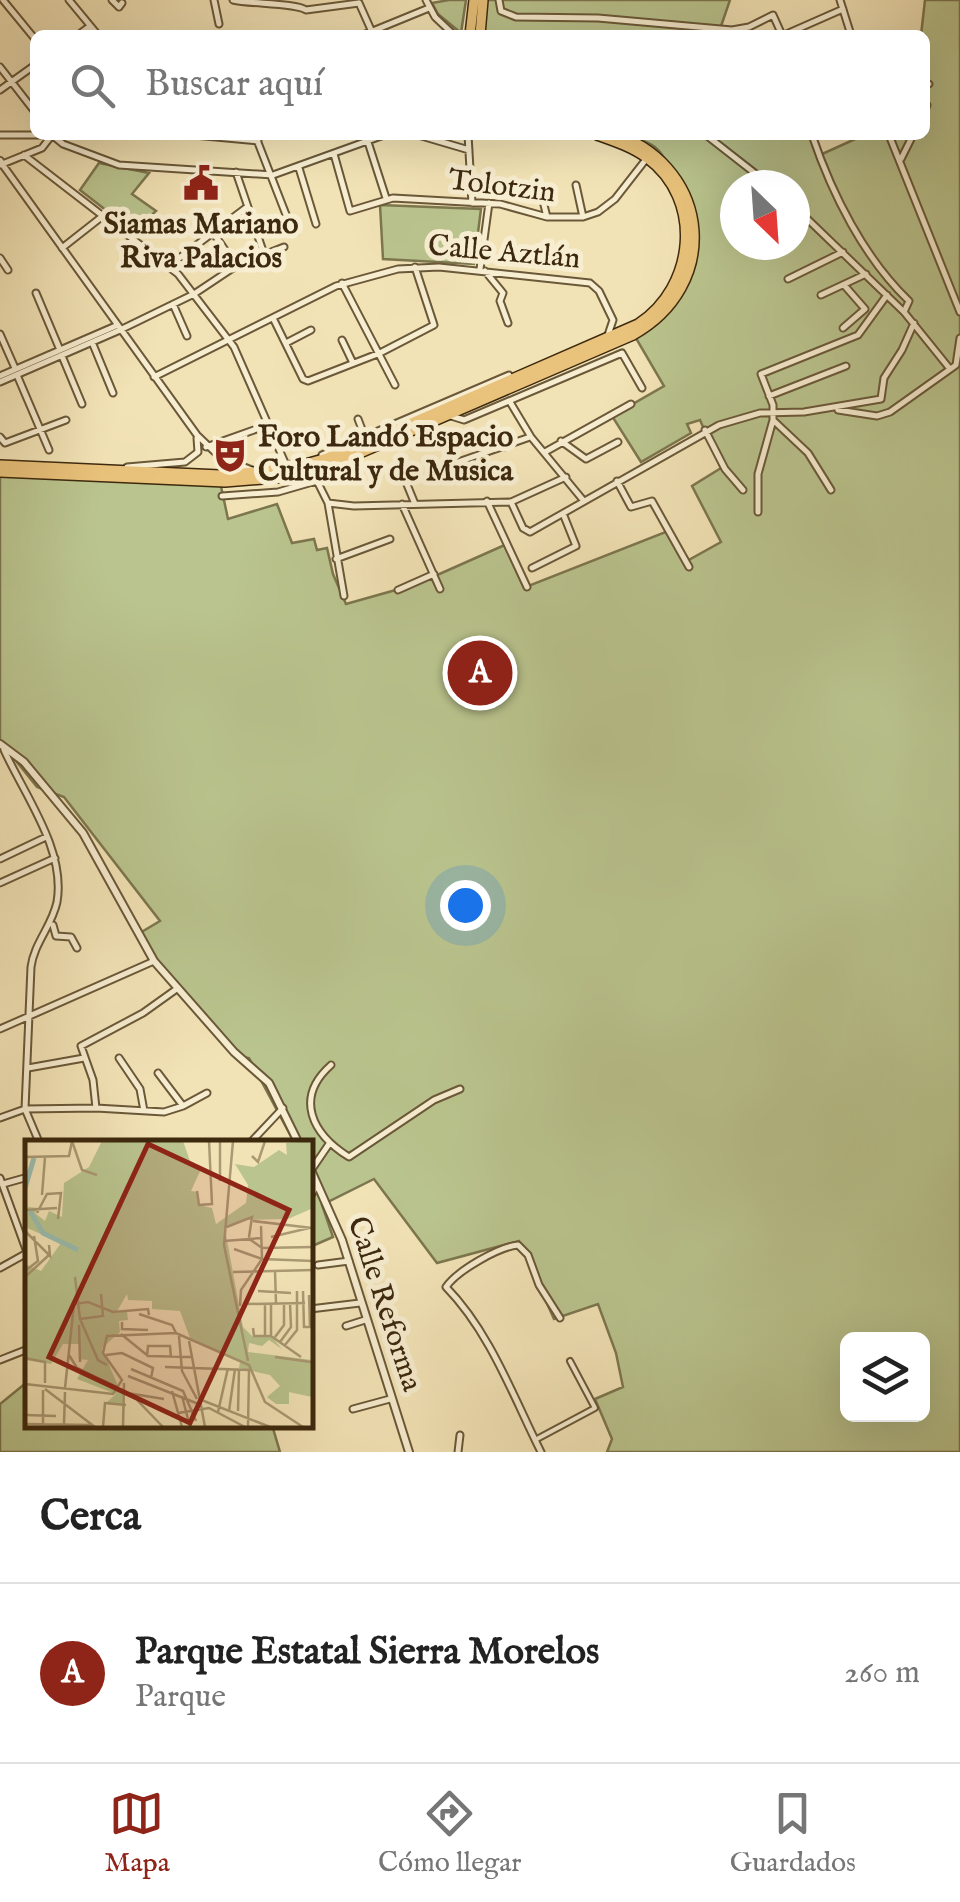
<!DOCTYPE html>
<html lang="es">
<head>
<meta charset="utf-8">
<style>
  body { margin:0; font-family:"IM FELL English",serif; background:#f2f2f2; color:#222 }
  .controls { position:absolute; right:30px; bottom:30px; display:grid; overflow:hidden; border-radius:15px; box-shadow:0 10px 40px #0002 }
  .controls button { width:90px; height:90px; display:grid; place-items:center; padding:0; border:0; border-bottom:2px solid #e0e0e0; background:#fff; color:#222; font:50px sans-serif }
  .compass { position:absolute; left:720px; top:170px; width:90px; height:90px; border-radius:50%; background:#fff; box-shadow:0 10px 40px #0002; rotate:155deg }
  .you { position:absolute; left:465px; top:905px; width:35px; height:35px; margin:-25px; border:8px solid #fff; border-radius:50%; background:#1a73e8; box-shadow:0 0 0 15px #1a73e833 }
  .badge { display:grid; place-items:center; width:65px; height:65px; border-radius:50%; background:#8f2418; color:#fff; font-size:32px; font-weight:700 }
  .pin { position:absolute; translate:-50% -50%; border:5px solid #fff; box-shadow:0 2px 10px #0006 }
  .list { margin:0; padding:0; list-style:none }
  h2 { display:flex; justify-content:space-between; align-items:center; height:130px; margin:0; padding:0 40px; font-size:42px }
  h2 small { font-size:32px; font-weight:400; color:#767676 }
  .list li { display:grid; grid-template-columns:65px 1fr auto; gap:30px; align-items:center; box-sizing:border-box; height:180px; padding:0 40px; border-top:2px solid #e0e0e0 }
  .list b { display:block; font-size:38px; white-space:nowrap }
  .list p { margin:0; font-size:32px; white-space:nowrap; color:#767676 }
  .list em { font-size:32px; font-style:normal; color:#767676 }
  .icon { flex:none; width:55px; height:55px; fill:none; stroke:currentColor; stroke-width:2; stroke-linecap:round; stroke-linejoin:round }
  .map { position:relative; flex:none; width:960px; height:1452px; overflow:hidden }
  .search { position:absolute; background:#fff; box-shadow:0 10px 40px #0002; left:30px; right:30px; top:30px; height:110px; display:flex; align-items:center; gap:25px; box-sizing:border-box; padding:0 35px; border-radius:15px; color:#767676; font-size:38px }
  .sheet { height:310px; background:#fff }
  nav { display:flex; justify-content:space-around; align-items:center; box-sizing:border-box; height:140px; border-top:2px solid #e0e0e0; background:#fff; font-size:28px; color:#767676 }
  nav a { display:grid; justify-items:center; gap:5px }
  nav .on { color:#8f2418 }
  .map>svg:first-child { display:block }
  .green { fill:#bac48e; stroke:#7c764e; stroke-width:2.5; fill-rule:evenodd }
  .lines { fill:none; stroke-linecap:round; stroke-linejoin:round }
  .pedestrian-casing { stroke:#6a5838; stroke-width:8 }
  .minor-casing { stroke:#6a5838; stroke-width:9 }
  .tertiary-casing { stroke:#6a5838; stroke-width:10 }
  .trunk-casing { stroke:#3d290e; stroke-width:12 }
  .pedestrian { stroke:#f7edd0; stroke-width:4 }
  .minor { stroke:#f7edd0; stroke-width:5 }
  .tertiary { stroke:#f7edd0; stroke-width:6 }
  .trunk { stroke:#e9c27b; stroke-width:9 }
  .labels { text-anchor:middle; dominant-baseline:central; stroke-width:10; stroke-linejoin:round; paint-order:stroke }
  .street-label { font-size:30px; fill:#3d290e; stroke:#f7edd0 }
  .poi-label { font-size:30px; font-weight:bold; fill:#3d290e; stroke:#f7edd0 }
  .inset-river { fill:none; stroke:#9bbeb1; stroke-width:5 }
  .inset-road { fill:none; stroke:#aa9973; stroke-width:2.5 }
  .view { fill:#8f2418; fill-opacity:0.15; stroke:#8f2418; stroke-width:5 }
  .inset-edge { fill:none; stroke:#3d290e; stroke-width:5 }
</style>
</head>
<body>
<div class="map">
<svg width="960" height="1452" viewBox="0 0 960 1452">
  <rect width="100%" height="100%" fill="#f2e3b6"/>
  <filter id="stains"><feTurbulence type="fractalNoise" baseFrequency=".002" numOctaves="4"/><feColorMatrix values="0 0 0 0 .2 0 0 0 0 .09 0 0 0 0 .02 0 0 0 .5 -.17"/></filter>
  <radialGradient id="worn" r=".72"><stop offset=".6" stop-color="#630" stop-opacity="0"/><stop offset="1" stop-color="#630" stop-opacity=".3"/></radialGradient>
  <path class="green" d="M449,0H466L461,33L438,14L432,3Z
    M476,0H730L718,35H477Z
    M925,0H960V1452H607L612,1439L595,1399L623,1387L616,1353L598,1304L554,1319L519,1241L437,1263L374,1179L322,1205L333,1237L310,1247V1142H294L249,1058L238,1056L158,962L140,933L160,921L64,797L37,787L0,741V468L219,477L228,519L277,504L292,543L314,539L317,550L327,548L333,574L346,604L417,584L507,544L526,587L668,531L685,562L721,542L692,486L721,468L700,420L687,424L691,433L641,462L612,416L664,386L630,328C684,294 711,233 674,175C669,167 664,155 657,149C651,142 637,139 629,135H812L820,155L864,135H925V35H921ZM735,185H795V245H735ZM848,1340H922V1414H848Z
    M99,163L149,173L132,194L156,211L134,232L80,190Z
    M380,205L481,209L474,264L383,259Z
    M27,1382L28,1424L272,1425L280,1452H0V1404Z"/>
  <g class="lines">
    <defs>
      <path id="pedestrian" d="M535,1440L595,1408L570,1361"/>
      <path id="minor" d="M3,0L35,39
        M69,0L98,35
        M112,0L119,7L122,3
        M214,0L219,24
        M233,0C250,4 296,3 306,10L359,3
        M426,0L435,17L454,35
        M499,0L501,11L516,17L598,18L732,30L749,27L773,15L782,35
        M840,0L851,35
        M359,3L372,32
        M78,35L90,26
        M363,35L429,8
        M784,35L843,9
        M0,67L35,112
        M925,85L929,84
        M0,90L35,65
        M925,110L927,105
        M0,135H35
        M38,135H60
        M52,135L63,144L119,165L273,175L384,135
        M194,135L258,141
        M255,135L292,230L296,232
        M418,135L469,150
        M468,135L472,203
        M706,135L770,185
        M812,135C832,194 864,258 909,301L904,312
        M889,135L960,312
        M368,142L386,198
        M334,154L350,211L393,198L500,204L547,217H583L598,212L615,199L647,158
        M24,155L178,274L234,347L286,465L292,464
        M901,159L913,135
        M2,164L197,435L221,458L252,470
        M0,165L42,148L52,135
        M299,168L316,224
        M236,172L264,254
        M576,185L583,217
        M540,189L547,217
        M795,207L904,312L950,369
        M212,231L236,266
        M62,248L104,215
        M0,258L8,270
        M170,265L247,207
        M480,269L489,203
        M485,271L503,293L500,301L508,323
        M788,279L843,252
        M342,283L395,385
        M36,293L60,350
        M821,295L866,274
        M173,304L187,336
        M274,320L303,379L308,381L380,353L434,325L415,267
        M843,328L865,309L844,285
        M0,334L15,368
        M342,340L353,363
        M92,342L113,393
        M286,343L311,330
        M62,356L82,404
        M17,375L49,450
        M0,376L118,325
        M154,377L336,286L398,269L439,267L590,283L599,291L613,320L608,335
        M0,382L120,330L194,294L236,266L284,247
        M769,396L846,366
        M510,402L531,437L583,500
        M838,410L877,416L890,412L956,365L960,338
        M451,416L464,420L622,353L642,388
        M358,419L366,440
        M705,430L725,469L743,490
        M486,434L505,447
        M0,437L5,443L66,420
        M561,441L586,459L618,442
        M206,447L268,425
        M545,452L631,404
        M322,455L509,375
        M399,465L415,504
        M127,467L185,462L198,452L197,438
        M438,469L530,437
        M312,471L328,503L354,506L511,502L566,477
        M617,481L631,507L652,501L689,567
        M831,490L808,453L773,420V405L761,374L858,335L887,295
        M222,496L278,492L316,481
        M487,501L527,587
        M511,502L523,528L530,532L719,425L760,413L804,412L881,399L884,378L902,350L914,323
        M328,503L344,596
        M402,504L440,589
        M758,512V474L773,420
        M336,559L390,539
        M532,568L576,546L564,516
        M398,590L434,574
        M4,750C25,796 66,850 57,902C52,926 34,943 31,967L25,1109L39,1142
        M0,859L46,837
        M0,883L55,858
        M53,925L56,936L71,937L77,948
        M0,1029L154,961
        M119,1058L140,1089L144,1111
        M331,1065C294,1098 312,1134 349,1157L434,1100L460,1089
        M28,1068L84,1058
        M158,1073L183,1106
        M96,1108L93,1080L81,1046L143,1013L178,988
        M0,1118L25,1109L96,1108L164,1112L183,1106L207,1093
        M251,1142L283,1108
        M312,1169L329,1144
        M0,1178L28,1255
        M3,1184L28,1177
        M310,1197L317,1185
        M318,1265L349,1261
        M0,1268L27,1253
        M310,1309L360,1303
        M346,1326L365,1320
        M0,1360L28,1349
        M353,1409L390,1399
        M458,1452L460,1435
        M541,1452C513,1396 490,1332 446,1287C457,1271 498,1247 518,1245L528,1255L539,1285L560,1318"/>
      <path id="tertiary" d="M0,161L2,164
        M0,744L24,762L83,833L154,961L234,1052L269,1083L298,1142
        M310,1168L342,1240L409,1452"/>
      <path id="trunk" d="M470,35L474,0
        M480,35L483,0
        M0,465L220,475L287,469L327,458L393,431L638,324C695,287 704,200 647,158C632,147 614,141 597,135
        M0,472L225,482L288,477L353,456L633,335C721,286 712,171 619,135"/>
    </defs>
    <use href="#pedestrian" class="pedestrian-casing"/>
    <use href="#minor" class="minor-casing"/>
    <use href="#tertiary" class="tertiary-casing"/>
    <use href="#trunk" class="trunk-casing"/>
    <use href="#pedestrian" class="pedestrian"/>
    <use href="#minor" class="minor"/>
    <use href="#tertiary" class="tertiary"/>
    <use href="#trunk" class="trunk"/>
  </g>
  <defs>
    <symbol id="civic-bare" viewBox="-9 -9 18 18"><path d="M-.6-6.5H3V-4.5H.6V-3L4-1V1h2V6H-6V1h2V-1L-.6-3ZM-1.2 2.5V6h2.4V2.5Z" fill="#8f2418" stroke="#f7edd0" stroke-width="2.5" paint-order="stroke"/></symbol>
    <symbol id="theatre-bare" viewBox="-9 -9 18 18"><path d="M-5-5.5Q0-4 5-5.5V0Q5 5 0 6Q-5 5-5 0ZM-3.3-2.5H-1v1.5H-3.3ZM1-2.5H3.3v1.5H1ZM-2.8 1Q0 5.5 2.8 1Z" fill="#8f2418" stroke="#f7edd0" stroke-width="2.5" paint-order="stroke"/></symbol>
  </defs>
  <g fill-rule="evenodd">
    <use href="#civic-bare" x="176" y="158" width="50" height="50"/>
    <use href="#theatre-bare" x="205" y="430" width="50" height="50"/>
  </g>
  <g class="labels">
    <g class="street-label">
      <text transform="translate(502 187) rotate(7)">Tolotzin</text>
      <text transform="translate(504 253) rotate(5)">Calle Aztlán</text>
      <text transform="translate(384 1304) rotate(72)">Calle Reforma</text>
    </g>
    <g class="poi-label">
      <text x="201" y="225">Siamas Mariano<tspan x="201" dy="34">Riva Palacios</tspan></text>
      <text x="258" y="438" text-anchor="start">Foro Landó Espacio<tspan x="258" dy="34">Cultural y de Musica</tspan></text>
    </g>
  </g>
  <g transform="translate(25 1140)">
    <rect width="288" height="288" fill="#f2e3b6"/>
    <path d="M77,1H158L165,21L177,27L166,51L173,52L174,65L187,68L191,84L221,63L223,45L210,24L229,27L254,10L262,15L261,3L287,1L286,69L263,79L217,80L200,89L218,187L228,197L246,196L257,209L244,200L237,206L224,203L223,212L287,220V257L264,252V264H251L242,257L255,246L245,235L214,228L215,222L165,198L155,171L127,169V161L103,160L102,154L91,173L102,171L103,180L94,181L95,192L77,208L95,251L99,247L97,264L81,263L91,254L52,239L63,220L54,219V204H38L26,224L0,220V124L16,131L36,103L0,87L3,67L14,68L10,73L20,81L24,71L37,77L39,43L64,27Z" fill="#bac48e"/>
    <path class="inset-river" d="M0,48L9,18M5,71L18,93L53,110"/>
    <path class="inset-road" d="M47,1L57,30L72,35M195,1V41M208,1L199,105L223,221M227,16L233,22L240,1M0,17L44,16L47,1M172,51L174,65L187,64L184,1M17,55L20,17M0,70L32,68M12,73L22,54L36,53L33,79M228,81L287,88M199,88L227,77L224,97M0,91L25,116L24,105M246,97L284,88M223,98L237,108L288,107M199,101L236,98M209,109L237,119L288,121M0,131L13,121L9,96M250,131L251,163M208,132L288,130M0,137L24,115M50,137L55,179L73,220L82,225M233,151L266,153M278,151L279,187H285L284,155M223,164L280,163M240,164V196M246,164V196M215,166L216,150L237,119L236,86M114,174L147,185L151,193M55,179L78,176L76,154M97,182V189L123,190M54,185L55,222M228,188L229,196H246L276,217M96,194L123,216L168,217M154,196L157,231L172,259M250,197L259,185V163M164,201L180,287M255,202L266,187L265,163M260,205L272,190V151M44,215L52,228L92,247M81,215L97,213L128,228L126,238M122,216L123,206H145L146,217M250,217L286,222M0,218L20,222V243M140,227L224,230L223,287M106,229L158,251L171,281M103,236L176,265M0,244L88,254L97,240L78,213L82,196L151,193L224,225L240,262L278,287M40,248L49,164L63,162L88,172L123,169L124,175M20,249L70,287M147,251L157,287M102,253L139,259M157,256L165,287M174,259L245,287M112,260L138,287M204,271L210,229M213,271L214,229M193,272L203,228M153,273L184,268L220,287M0,275L31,276M0,284L67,285M18,284V250M39,284L40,252M78,287L80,263L101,265M98,287L99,243"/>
    <path class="view" d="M123,4L264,70L165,283L24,217Z"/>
    <rect width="288" height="288" class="inset-edge"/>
  </g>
  <rect width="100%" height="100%" filter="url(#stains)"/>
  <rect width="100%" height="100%" fill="url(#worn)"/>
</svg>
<div class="controls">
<button><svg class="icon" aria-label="layers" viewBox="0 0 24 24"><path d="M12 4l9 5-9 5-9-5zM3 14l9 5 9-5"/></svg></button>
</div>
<svg class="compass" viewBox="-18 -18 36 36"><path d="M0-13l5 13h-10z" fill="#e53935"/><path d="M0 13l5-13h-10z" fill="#767676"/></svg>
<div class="you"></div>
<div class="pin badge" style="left:480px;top:673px">A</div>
<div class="search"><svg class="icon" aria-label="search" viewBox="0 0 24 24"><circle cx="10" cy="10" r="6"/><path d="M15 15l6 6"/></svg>Buscar aquí</div>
</div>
<section class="sheet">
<h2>Cerca<small></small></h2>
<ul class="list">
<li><span class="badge">A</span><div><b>Parque Estatal Sierra Morelos</b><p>Parque</p></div><em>260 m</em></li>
</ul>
</section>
<nav>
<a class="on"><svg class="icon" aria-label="map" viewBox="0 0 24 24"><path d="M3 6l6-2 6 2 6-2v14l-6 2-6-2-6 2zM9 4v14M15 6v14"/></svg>Mapa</a>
<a><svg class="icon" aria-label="directions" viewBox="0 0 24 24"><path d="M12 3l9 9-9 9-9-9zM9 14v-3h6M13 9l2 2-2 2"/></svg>Cómo llegar</a>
<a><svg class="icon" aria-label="saved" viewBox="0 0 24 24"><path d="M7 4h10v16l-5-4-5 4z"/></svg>Guardados</a>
</nav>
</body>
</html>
